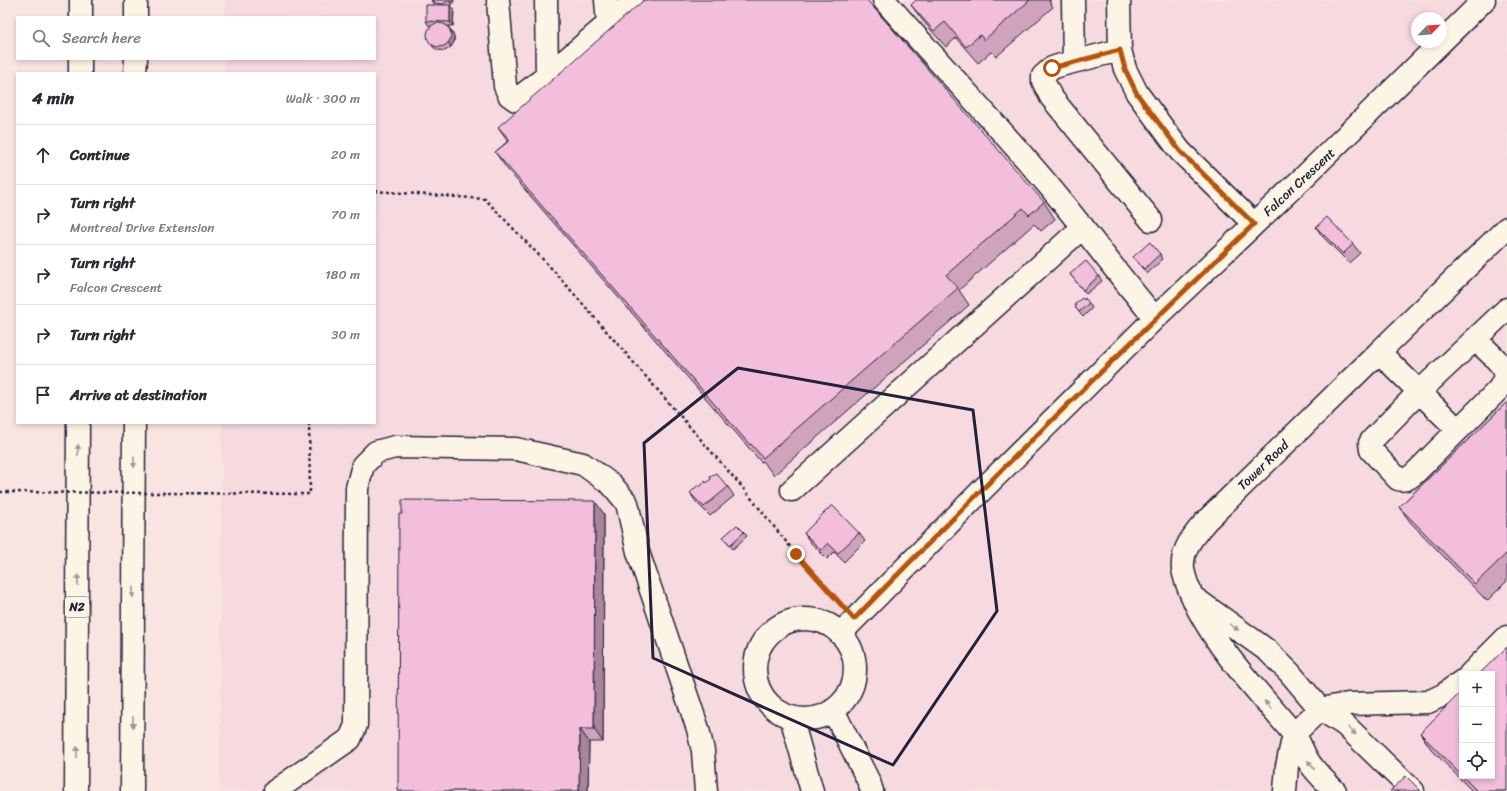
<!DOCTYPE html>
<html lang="en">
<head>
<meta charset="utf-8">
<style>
  body { margin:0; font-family:Sriracha,sans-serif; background:#f2f2f3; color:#2b2b33 }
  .controls { position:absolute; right:12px; bottom:12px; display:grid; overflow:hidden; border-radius:0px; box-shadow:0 2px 6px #0003 }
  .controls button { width:36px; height:36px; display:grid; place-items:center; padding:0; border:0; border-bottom:1px solid #e1e1e2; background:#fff; color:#2b2b33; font:20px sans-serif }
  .compass { position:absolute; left:1411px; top:12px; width:36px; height:36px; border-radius:50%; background:#fff; box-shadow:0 2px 6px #0003; rotate:65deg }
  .stop { position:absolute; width:12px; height:12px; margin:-9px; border:3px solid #b45309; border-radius:50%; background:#fff }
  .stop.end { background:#b45309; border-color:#fff; box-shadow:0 1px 4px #0008 }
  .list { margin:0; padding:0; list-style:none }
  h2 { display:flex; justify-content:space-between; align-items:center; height:52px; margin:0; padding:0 16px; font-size:17px }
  h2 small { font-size:13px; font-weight:400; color:#7c7c81 }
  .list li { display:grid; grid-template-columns:26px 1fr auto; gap:12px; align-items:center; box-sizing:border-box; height:60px; padding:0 16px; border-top:1px solid #e1e1e2 }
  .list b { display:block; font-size:15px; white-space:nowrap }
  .list p { margin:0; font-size:13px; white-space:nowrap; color:#7c7c81 }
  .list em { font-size:13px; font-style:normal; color:#7c7c81 }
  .icon { flex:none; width:22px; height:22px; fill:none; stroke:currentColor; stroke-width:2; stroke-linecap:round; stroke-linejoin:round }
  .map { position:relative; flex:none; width:1507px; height:791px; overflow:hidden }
  .search { position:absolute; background:#fff; box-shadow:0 2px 6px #0003; left:16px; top:16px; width:360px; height:44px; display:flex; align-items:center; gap:10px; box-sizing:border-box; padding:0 14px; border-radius:0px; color:#7c7c81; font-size:15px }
  .panel { position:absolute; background:#fff; box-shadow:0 2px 6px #0003; left:16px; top:72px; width:360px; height:352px; border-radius:0px }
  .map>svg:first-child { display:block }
  .built { fill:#f7d9e0; fill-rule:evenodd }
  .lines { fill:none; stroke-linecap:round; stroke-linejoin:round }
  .minor-casing { stroke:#22223b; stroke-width:25 }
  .highway-casing { stroke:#22223b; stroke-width:25 }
  .path { stroke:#22223b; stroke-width:2.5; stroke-dasharray:3 3; stroke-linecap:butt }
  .minor { stroke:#fcf5e5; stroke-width:22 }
  .highway { stroke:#fcf5e5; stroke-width:22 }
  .path-bridge { stroke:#22223b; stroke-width:2.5; stroke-dasharray:3 3; stroke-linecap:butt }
  .wall { fill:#d0a3bc; stroke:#22223b }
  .shaded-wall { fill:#a98599; stroke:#22223b }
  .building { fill:#f2bedb; stroke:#22223b }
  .oneway { fill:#9a9698 }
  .route { stroke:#b45309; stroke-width:5 }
  .marked { fill:none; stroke:#22223b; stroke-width:3; stroke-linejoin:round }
  .labels { text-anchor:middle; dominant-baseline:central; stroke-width:3; stroke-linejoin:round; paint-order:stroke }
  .shield { fill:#fcf5e5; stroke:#63616e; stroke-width:1 }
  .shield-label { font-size:12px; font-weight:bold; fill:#22223b }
  .street-label { font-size:13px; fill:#22223b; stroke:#fcf5e5 }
</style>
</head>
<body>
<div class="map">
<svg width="1507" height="791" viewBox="0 0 1507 791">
  <rect width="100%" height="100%" fill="#f9e4e2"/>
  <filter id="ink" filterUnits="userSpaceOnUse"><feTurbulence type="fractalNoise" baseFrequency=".025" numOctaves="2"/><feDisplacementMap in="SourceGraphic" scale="8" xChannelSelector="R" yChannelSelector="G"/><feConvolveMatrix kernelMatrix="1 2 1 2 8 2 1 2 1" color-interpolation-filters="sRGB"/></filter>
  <g filter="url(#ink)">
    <path class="built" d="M225,0H1507V791H220L222,423H375V73H224V59H375V17H225ZM1417,18H1441V42H1417ZM1462,674H1492V776H1462Z"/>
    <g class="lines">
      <defs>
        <path id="minor" d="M498,0L505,86L509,95L516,100L547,76L636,0
          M546,0L547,76
          M606,0L608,24
          M884,0C938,62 996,123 1049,186C1085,229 1118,275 1155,318
          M1073,0L1074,61
          M1119,0L1120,50L1125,69L1137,93L1180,151L1254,224
          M1120,50L1061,65L1052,68L1043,76V81L1051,97L1151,220
          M1475,339C1483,347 1504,364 1505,374C1505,379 1501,385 1499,389L1418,470C1413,475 1407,482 1398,479L1371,450L1370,443L1372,440L1419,392L1507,309
          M1458,430L1379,352L1507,228
          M792,490L1083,227
          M1197,600L1268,651L1290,673L1320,709L1345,725L1413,791
          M755 669a50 50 0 1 1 100 0a50 50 0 1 1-100 0Z
          M840,634L983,489L1155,318L1306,175L1484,0
          M1470,674L1507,637
          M833,710L869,782L872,791
          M791,717L812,791
          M275,791L350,739L356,725L357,488L363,465L376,452L395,447L516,449L583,464L612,485L627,503L638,552L698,729L703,751L706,791
          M1285,791L1287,766L1294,734L1320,709L1348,704L1428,702L1443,695L1462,681
          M1335,791C1325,781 1314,771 1307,759C1302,750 1299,740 1292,732C1259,692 1222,655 1198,609C1192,596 1185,583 1183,569C1181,549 1194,535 1206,521L1379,352"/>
        <path id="highway" d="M81,17V0
          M136,17V0
          M80,73V59
          M135,73L136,59
          M76,791L78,423
          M132,791L134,423"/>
      </defs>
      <use href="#minor" class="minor-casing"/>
      <use href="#highway" class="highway-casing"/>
      <path class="path" d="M375,191L485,199L554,271L743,488L796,554L841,604"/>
      <use href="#minor" class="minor"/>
      <use href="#highway" class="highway"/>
      <path class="path-bridge" d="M0,492L310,494L309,423"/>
    </g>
    <path class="wall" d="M431,0H454L452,5H451L454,9L453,26H448L454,36V42L451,47L445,51L438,50L433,47L430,42L431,26H429L426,21L434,5Z
      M916,0H1051L1049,1L1053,7L996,57L991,52L978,63L956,38L946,47L923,21L911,5Z
      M498,127L1044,202L1055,219L1041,231L1034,224L959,290L969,305L774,475L762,461L761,462L507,169L495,152L508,141Z
      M1316,227L1353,244L1360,253L1349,263L1322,236Z
      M1160,254L1163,259L1147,274L1133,257Z
      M1070,274L1099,276L1102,281L1086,294Z
      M1084,300L1089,303L1092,308L1083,317L1075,307Z
      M1507,402V581L1487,601L1411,523L1399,507Z
      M706,483L728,487L734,496L710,516L696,502L690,493Z
      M604,514L603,742H589L588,791H398Z
      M744,532L747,536L733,549L723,537Z
      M804,533H859L865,541L844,562L834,552L827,559L810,542Z
      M1420,733L1507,791H1472L1431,749Z"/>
    <path class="shaded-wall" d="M449,0H454L452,5Z
      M450,5L454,9L453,26L450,22Z
      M447,26L454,36V42L451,47L448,42Z
      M595,501L604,514L603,742L594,729Z
      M580,729L589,742L588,791H579Z"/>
    <path class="building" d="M431,0H449L443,4L435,3Z
      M644,0H867L1044,202L1029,215L1023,208L946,275L958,288L763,458L751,444L750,445L495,152L510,140L498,127Z
      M916,0H1030L984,40L980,35L966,47L945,22L934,31L911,5Z
      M426,5H450V22L426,21Z
      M427 35a12 12 0 1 1 24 0a12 12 0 1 1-24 0Z
      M1327,217L1353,244L1343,254L1316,227Z
      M1150,242L1160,254L1144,269L1133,257Z
      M1086,261L1099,276L1083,290L1070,274Z
      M1082,298L1084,300L1085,298L1089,303L1079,312L1075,307L1076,306L1075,304Z
      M1507,402V553L1475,584L1399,507Z
      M716,473L728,487L704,507L690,493L698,485L700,487L705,481L706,483L711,479L710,477Z
      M402,500L595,501L594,729H580L579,791H398L399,514H402Z
      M832,505L859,533L838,553L828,543L821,550L804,533Z
      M737,525L744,532L730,545L723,537Z
      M1507,647V791H1477L1462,776H1492V674H1479Z
      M1462,691V776L1420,733Z
      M1406,776L1421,791H1390Z"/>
    <defs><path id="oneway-solid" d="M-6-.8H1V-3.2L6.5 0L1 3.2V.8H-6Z"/></defs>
    <g class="oneway">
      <use href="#oneway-solid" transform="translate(78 450) rotate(-90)"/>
      <use href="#oneway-solid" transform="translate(134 462) rotate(90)"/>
      <use href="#oneway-solid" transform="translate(78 580) rotate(-90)"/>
      <use href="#oneway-solid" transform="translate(133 592) rotate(90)"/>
      <use href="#oneway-solid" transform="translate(1234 627) rotate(34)"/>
      <use href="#oneway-solid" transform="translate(1268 705) rotate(-131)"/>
      <use href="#oneway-solid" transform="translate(133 722) rotate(90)"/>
      <use href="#oneway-solid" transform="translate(1352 731) rotate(43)"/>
      <use href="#oneway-solid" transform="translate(77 752) rotate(-89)"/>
      <use href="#oneway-solid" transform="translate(1311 765) rotate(-127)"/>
    </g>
  </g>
  <g class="lines" filter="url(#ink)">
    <path class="route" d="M796,554L854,619C985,485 1119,353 1254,224L1180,151L1137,94L1125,69L1120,50L1052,68"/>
  </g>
  <path class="marked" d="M738,368L973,410L997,611L893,765L653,658L644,443Z"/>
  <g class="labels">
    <rect class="shield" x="65" y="597" width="24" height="20" rx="3"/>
    <g class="shield-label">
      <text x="77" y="607">N2</text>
    </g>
    <g class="street-label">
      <text transform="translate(1299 182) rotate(-43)">Falcon Crescent</text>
      <text transform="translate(1263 465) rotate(-44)">Tower Road</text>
    </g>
  </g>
</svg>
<div class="controls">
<button>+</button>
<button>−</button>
<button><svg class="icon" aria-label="locate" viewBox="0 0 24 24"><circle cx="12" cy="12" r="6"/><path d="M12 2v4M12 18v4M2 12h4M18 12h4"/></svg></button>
</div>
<svg class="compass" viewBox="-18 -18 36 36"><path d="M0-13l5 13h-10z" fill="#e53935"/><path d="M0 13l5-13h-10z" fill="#7c7c81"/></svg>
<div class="stop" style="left:1052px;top:68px"></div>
<div class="stop end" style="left:796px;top:554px"></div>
<div class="search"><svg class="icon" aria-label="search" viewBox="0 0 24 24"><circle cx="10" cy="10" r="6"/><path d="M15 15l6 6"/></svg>Search here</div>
<section class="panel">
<h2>4 min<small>Walk · 300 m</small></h2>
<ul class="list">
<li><svg class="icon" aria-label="ahead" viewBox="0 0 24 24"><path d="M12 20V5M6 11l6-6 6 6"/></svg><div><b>Continue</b></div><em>20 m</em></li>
<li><svg class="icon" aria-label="right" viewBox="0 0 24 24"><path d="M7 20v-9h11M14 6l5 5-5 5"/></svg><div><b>Turn right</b><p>Montreal Drive Extension</p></div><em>70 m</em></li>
<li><svg class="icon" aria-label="right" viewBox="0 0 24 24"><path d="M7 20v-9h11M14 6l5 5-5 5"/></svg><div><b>Turn right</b><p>Falcon Crescent</p></div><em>180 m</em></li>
<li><svg class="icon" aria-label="right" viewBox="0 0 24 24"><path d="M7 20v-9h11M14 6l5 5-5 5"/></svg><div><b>Turn right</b></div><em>30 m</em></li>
<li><svg class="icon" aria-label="arrive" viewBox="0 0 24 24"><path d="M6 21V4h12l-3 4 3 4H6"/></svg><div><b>Arrive at destination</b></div></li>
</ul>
</section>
</div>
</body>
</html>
